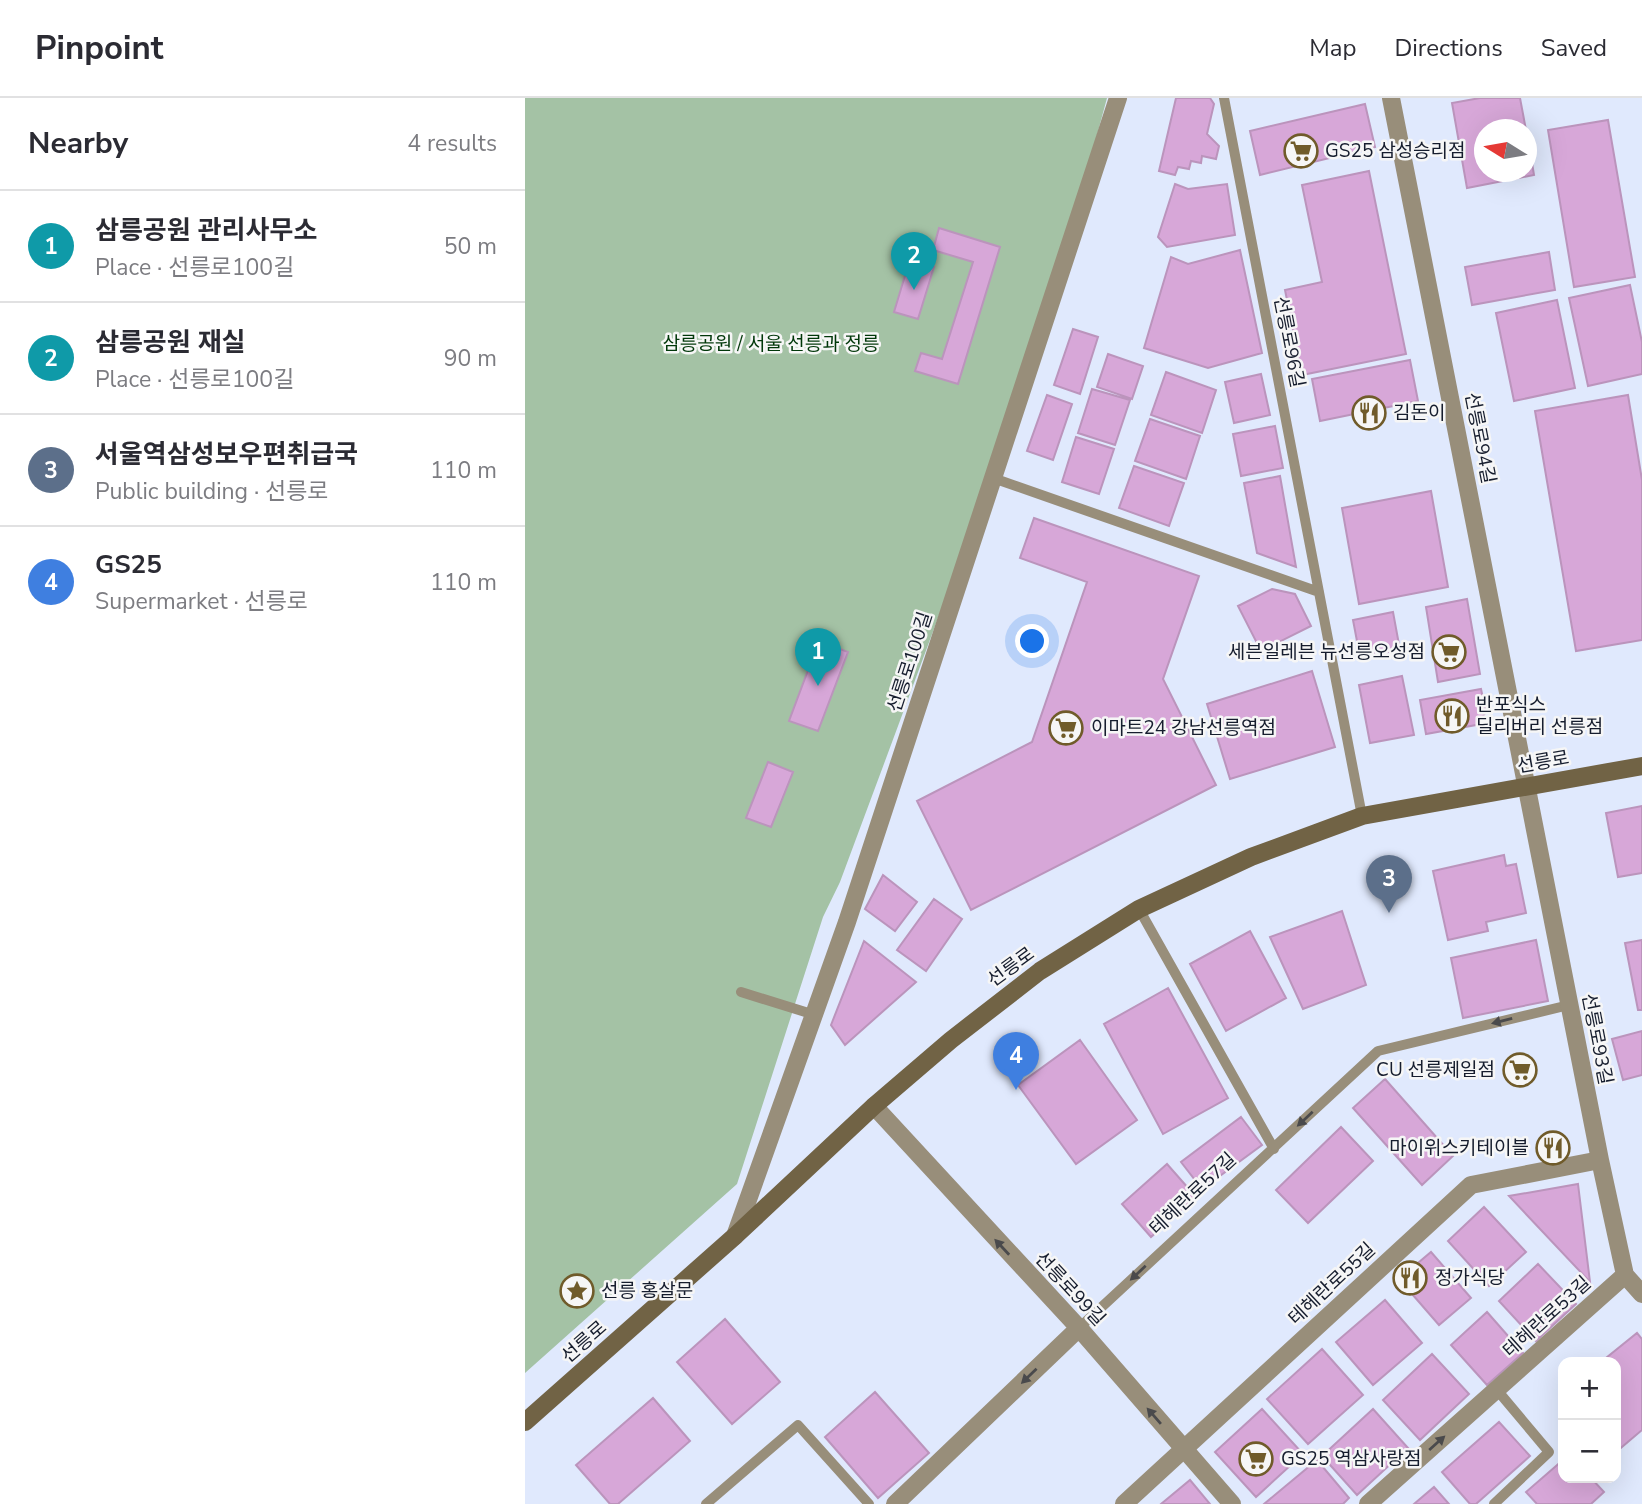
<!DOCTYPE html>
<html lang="en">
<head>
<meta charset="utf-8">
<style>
  body { margin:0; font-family:"Nunito Sans","Noto Sans KR",sans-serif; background:#f2f2f3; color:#2b2b33 }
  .controls { position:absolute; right:21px; bottom:21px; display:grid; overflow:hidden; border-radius:14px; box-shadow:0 7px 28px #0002 }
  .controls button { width:63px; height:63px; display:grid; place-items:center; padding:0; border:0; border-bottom:2px solid #e1e1e2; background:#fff; color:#2b2b33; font:35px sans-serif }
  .compass { position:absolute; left:949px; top:21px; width:63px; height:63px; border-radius:50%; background:#fff; box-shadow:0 7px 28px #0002; rotate:281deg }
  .you { position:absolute; left:508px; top:544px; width:24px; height:24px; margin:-18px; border:5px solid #fff; border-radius:50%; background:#1a73e8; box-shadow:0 0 0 10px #1a73e833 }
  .badge { display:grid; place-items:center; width:46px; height:46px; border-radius:50%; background:#db2777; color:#fff; font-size:23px; font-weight:700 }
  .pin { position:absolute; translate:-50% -58px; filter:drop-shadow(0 2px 4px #0008) }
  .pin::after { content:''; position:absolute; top:37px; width:24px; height:21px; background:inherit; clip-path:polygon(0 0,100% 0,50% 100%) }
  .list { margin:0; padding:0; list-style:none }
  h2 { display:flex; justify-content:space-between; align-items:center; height:91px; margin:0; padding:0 28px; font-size:30px }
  h2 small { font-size:23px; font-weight:400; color:#7c7c81 }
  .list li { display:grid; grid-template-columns:46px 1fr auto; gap:21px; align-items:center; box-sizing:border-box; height:112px; padding:0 28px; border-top:2px solid #e1e1e2 }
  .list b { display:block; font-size:26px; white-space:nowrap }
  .list p { margin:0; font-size:23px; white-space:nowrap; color:#7c7c81 }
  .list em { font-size:23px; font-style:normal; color:#7c7c81 }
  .map { position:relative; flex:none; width:1117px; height:1406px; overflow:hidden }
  header { display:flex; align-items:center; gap:42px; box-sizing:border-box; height:98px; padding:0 35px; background:#fff; border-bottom:2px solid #e1e1e2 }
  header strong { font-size:33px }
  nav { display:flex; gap:38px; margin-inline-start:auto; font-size:24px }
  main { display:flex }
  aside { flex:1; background:#fff }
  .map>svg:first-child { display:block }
  .green { fill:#a4c2a5 }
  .building { fill:#d7a7d8; stroke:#bb94bc; stroke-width:2 }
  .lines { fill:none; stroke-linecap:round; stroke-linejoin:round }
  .service { stroke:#988e7a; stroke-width:10 }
  .minor { stroke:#988e7a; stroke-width:18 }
  .tertiary { stroke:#988e7a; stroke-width:18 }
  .secondary { stroke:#716345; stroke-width:18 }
  .oneway { fill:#4a4a4c }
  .labels { text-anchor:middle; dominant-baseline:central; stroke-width:5; stroke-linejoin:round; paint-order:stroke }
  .poi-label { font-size:19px; fill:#161d2e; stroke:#f6f6f6; text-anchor:start }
  .street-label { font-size:19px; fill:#161d2e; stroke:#f6f6f6 }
  .park-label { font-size:19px; fill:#003709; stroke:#f6f6f6 }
</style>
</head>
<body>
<header>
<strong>Pinpoint</strong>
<nav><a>Map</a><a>Directions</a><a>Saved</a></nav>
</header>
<main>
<aside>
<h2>Nearby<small>4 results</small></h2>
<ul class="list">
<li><span class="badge" style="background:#0f9aa8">1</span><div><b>삼릉공원 관리사무소</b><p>Place · 선릉로100길</p></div><em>50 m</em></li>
<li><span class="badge" style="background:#0f9aa8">2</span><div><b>삼릉공원 재실</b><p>Place · 선릉로100길</p></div><em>90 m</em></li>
<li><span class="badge" style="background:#5c6f8a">3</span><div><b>서울역삼성보우편취급국</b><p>Public building · 선릉로</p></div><em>110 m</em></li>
<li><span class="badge" style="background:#3f7fe0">4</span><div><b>GS25</b><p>Supermarket · 선릉로</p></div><em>110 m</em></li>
</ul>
</aside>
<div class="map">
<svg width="1117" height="1406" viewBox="0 0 1117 1406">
  <rect width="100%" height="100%" fill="#e0e9fd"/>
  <path class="green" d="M0,0H582C511,267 411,525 315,784L298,819L212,1086L0,1275Z"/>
  <path class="building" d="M651,0H685L689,6L682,36L694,48L691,61L677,58L676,65L666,63L664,71L653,69L650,77L634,73Z
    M955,0H995L1001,32H960V74H1002V35L1009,77L942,90L927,5Z
    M840,6L850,49L735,77L725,33Z
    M1083,22L1110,179L1049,189L1023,32Z
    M844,73L881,256L777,277L760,192L797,184L777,87Z
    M650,86L663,91L702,86L710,137L642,149L633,139Z
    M414,130L475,149L433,286L390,273L396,255L417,261L448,164L408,152Z
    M715,152L737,255L683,270L619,250L646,159L663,166Z
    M1024,154L1030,192L947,207L940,169Z
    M385,161L409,169L393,221L369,214Z
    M1105,187L1117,244V276L1063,288L1044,200Z
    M1032,202L1050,290L989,303L971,215Z
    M548,231L573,239L555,296L529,287Z
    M583,256L618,268L607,301L572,289Z
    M885,262L893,303L795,323L787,281Z
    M641,274L691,292L677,335L626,317Z
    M736,276L745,317L709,325L700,284Z
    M567,291L605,302L590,347L553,335Z
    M522,297L547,306L528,362L502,353Z
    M1103,297L1117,382V542L1051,553L1010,313Z
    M625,321L675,338L661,381L610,363Z
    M750,328L758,370L716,378L708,336Z
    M551,339L589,351L574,396L537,384Z
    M609,368L659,385L644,428L594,410Z
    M755,378L771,469L732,455L719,385Z
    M906,393L923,489L834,506L817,410Z
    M509,420L674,478L638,581L691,687L446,812L392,703L507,644L562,484L495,460Z
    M747,491L770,496L786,528L736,553L713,508Z
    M942,501L955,576L913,584L901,509Z
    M868,514L875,552L835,559L828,522Z
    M294,543L323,554L293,633L264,623Z
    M787,573L810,649L705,681L682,606Z
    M877,578L889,637L845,645L834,587Z
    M956,591L961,614L951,627L901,636L895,602Z
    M243,664L268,674L246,729L221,720Z
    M1117,708V775L1093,779L1081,715Z
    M979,757L981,768L991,766L1001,815L961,824L963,833L923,842L908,773Z
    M358,777L392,804L370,833L340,811Z
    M409,801L437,821L401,873L372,852Z
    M817,813L841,887L778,911L745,839Z
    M725,833L761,900L701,933L665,866Z
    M1011,842L1023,903L938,920L926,860Z
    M1117,842V912H1113L1100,845Z
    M339,843L391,884L320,947L306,927Z
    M643,890L703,1000L638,1036L579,926Z
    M1117,933V977L1098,982L1087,941Z
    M555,942L612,1022L551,1066L493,987Z
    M860,981L928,1058L897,1087L828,1010Z
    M716,1019L737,1047L677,1091L656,1064Z
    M816,1029L848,1063L783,1125L751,1092Z
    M642,1066L671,1099L626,1139L597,1106Z
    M1053,1086L1065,1184L984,1098Z
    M959,1109L1001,1154L964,1188L923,1143Z
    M906,1154L946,1200L914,1227L874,1181Z
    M1013,1166L1051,1206L1011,1243L974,1203Z
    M860,1202L897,1245L848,1287L811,1244Z
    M962,1214L998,1255L962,1287L926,1247Z
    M200,1221L255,1284L207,1326L152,1264Z
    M1112,1235L1117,1241V1332L1091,1354V1264H1076Z
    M797,1251L838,1297L783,1346L742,1301Z
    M907,1256L944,1296L895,1342L858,1302Z
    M350,1294L404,1355L353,1400L300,1339Z
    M128,1300L165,1343L93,1406H85L51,1367Z
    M737,1311L778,1356L731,1399L690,1354Z
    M848,1311L883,1350L832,1397L797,1358Z
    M974,1324L1005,1358L951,1406H945L917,1374Z
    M792,1362L824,1400L818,1406H739Z
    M1038,1362V1380H1066L1079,1394L1066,1406H1012L1001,1394Z
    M665,1382L685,1406H636Z
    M909,1389L924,1406H889Z"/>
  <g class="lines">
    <path class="service" d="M699,0L837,718
      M468,380L794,494
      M614,811L749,1051
      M216,894L290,917
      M554,1230L853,953L1044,907
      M181,1406L273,1327L344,1406
      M969,1406L1024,1354L972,1292"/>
    <path class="minor" d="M866,0L1075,1062L1100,1177L1117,1196
      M349,1008L554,1230L707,1406
      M370,1406L554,1230
      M599,1406L946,1087L1075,1062
      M843,1406L1100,1177"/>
    <path class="tertiary" d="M210,1138L322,824L593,0"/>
    <path class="secondary" d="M0,1324L210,1138L349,1008L426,942L515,873L614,811L726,759L837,718L1117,668"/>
  </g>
  <defs><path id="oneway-solid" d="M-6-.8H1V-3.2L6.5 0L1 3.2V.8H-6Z" transform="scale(1.75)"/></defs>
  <g class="oneway">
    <use href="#oneway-solid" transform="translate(977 923) rotate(166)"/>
    <use href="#oneway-solid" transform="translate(780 1021) rotate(137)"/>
    <use href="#oneway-solid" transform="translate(477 1149) rotate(-133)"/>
    <use href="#oneway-solid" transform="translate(613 1175) rotate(137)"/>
    <use href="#oneway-solid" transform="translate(504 1278) rotate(136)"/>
    <use href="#oneway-solid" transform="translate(629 1318) rotate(-131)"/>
    <use href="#oneway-solid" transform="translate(912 1345) rotate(-42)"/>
  </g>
  <defs>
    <symbol id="supermarket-ring" viewBox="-11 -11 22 22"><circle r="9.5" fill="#f6f6f6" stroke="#705b2a" stroke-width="1.5"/><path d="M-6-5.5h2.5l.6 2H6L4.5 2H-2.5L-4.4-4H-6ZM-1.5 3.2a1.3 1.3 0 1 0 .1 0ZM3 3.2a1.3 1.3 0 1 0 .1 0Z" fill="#705b2a"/></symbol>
    <symbol id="restaurant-ring" viewBox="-11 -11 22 22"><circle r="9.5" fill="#f6f6f6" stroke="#705b2a" stroke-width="1.5"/><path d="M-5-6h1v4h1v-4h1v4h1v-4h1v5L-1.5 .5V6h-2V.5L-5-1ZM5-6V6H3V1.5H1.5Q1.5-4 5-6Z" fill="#705b2a"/></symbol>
    <symbol id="sight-ring" viewBox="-11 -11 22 22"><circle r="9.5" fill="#f6f6f6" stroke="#705b2a" stroke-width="1.5"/><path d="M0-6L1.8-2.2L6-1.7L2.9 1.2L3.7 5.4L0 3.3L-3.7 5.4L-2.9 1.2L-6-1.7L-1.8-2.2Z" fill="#705b2a"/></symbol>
  </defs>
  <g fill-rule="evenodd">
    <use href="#supermarket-ring" x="757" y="34" width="38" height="38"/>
    <use href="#restaurant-ring" x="825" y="296" width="38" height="38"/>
    <use href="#supermarket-ring" x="905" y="535" width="38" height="38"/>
    <use href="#restaurant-ring" x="908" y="599" width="38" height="38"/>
    <use href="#supermarket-ring" x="522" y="611" width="38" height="38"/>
    <use href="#supermarket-ring" x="976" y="953" width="38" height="38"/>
    <use href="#restaurant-ring" x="1009" y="1031" width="38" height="38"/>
    <use href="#restaurant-ring" x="866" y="1161" width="38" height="38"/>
    <use href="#sight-ring" x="33" y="1174" width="38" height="38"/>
    <use href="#supermarket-ring" x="712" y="1342" width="38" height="38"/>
  </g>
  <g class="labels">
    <g class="poi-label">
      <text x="800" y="53">GS25 삼성승리점</text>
      <text x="868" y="315">김돈이</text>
      <text x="900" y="554" text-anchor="end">세븐일레븐 뉴선릉오성점</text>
      <text x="951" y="607">반포식스<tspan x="951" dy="22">딜리버리 선릉점</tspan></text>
      <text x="566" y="630">이마트24 강남선릉역점</text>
      <text x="970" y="972" text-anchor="end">CU 선릉제일점</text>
      <text x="1004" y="1050" text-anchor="end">마이위스키테이블</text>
      <text x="910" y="1180">정가식당</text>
      <text x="76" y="1193">선릉 홍살문</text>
      <text x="756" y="1361">GS25 역삼사랑점</text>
    </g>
    <g class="street-label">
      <text transform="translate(764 244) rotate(79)">선릉로96길</text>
      <text transform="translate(955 340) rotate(79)">선릉로94길</text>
      <text transform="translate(385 564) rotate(-72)">선릉로100길</text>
      <text transform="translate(1018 664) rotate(-10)">선릉로</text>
      <text transform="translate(486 869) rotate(-36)">선릉로</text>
      <text transform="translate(1072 941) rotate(79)">선릉로93길</text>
      <text transform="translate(668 1096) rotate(-43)">테헤란로57길</text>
      <text transform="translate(807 1186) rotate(-43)">테헤란로55길</text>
      <text transform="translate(545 1191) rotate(47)">선릉로99길</text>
      <text transform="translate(1022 1219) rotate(-42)">테헤란로53길</text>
      <text transform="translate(59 1244) rotate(-41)">선릉로</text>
    </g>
    <g class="park-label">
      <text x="246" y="246">삼릉공원 / 서울 선릉과 정릉</text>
    </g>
  </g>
</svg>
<div class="controls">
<button>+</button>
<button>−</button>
</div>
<svg class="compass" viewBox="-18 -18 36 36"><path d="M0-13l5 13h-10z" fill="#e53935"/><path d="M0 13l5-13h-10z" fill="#7c7c81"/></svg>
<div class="you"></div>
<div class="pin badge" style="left:293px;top:588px;background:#0f9aa8">1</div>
<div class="pin badge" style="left:389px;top:192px;background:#0f9aa8">2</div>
<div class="pin badge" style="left:864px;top:815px;background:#5c6f8a">3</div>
<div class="pin badge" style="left:491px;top:992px;background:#3f7fe0">4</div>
</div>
</main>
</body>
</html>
